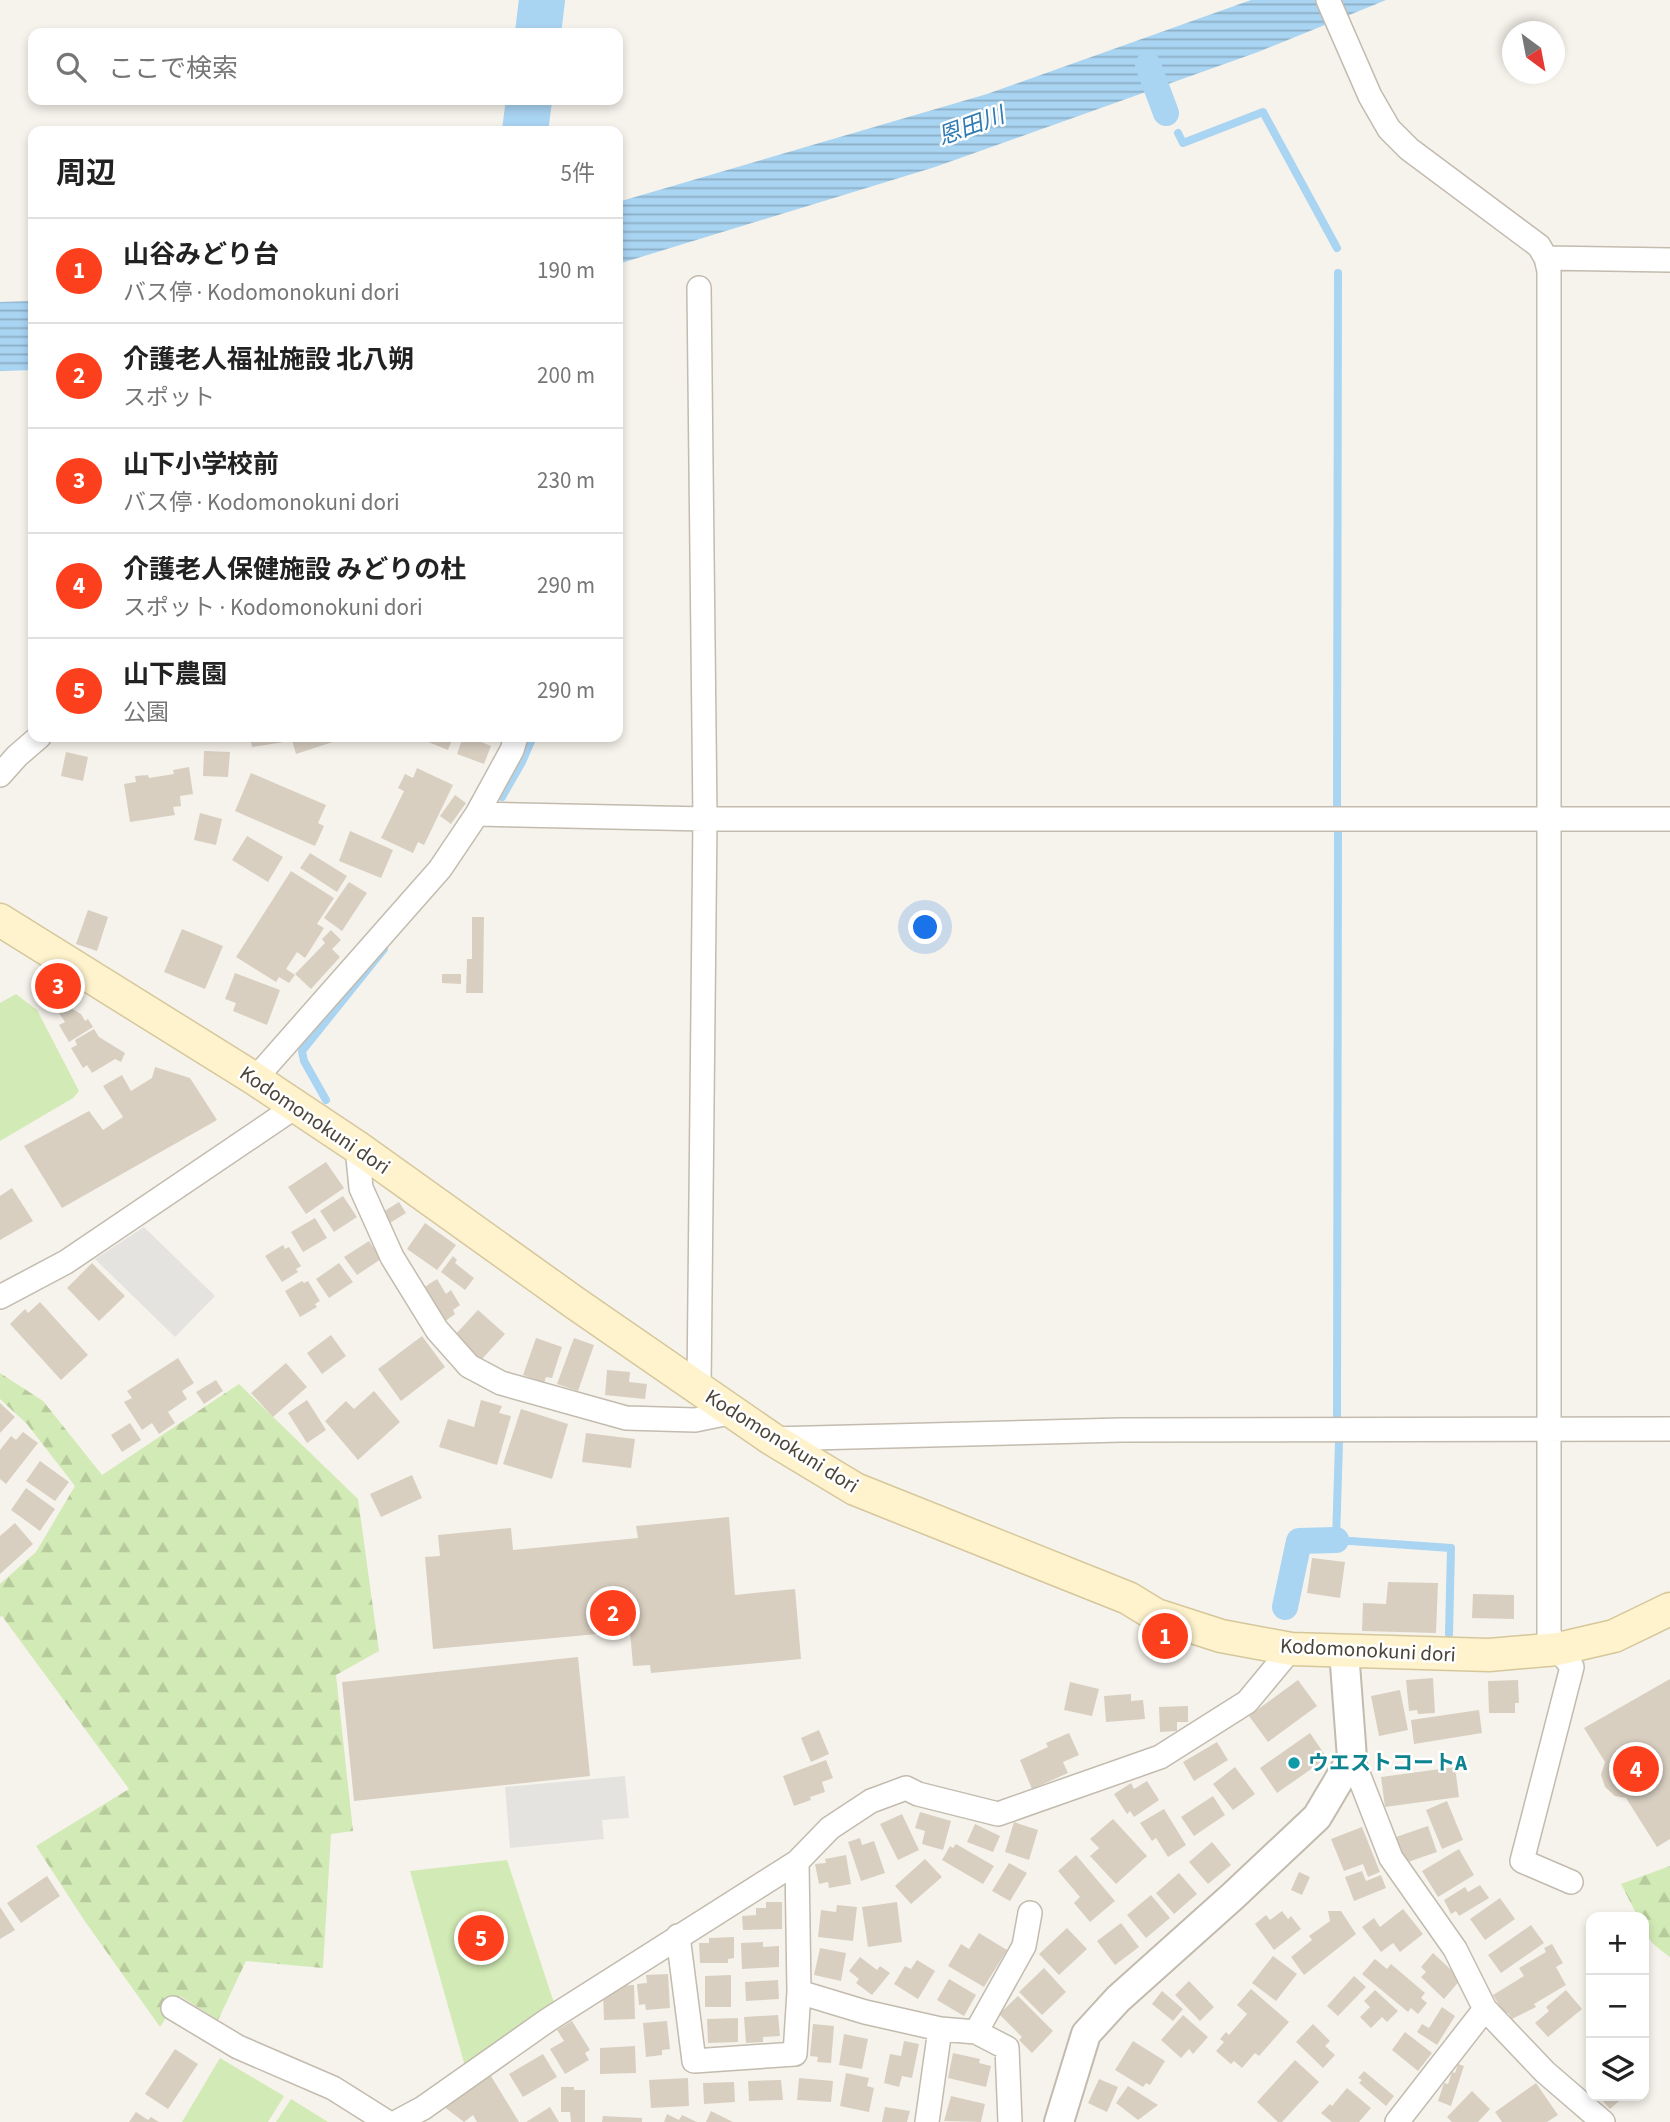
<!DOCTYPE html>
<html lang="ja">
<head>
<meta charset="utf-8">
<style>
  body { margin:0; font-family:"Source Sans 3","Noto Sans JP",sans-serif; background:#f6f6f6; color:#222 }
  .controls { position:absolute; right:21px; bottom:21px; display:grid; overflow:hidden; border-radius:14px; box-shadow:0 4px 10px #0003 }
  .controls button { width:63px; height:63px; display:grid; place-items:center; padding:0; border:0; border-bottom:2px solid #e0e0e0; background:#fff; color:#222; font:35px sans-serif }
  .compass { position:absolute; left:1502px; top:21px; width:63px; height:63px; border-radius:50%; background:#fff; box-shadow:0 4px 10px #0003; rotate:148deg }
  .you { position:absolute; left:926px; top:928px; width:24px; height:24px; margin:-18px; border:5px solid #fff; border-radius:50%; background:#1a73e8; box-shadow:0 0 0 10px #1a73e833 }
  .badge { display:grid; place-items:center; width:46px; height:46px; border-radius:50%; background:#fc3f1d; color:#fff; font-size:23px; font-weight:700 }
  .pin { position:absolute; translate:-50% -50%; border:4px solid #fff; box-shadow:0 2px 7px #0006 }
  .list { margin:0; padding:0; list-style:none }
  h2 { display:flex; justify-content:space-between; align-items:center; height:91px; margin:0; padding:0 28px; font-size:30px }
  h2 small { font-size:23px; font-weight:400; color:#767676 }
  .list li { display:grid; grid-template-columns:46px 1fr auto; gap:21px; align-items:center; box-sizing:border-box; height:105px; padding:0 28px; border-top:2px solid #e0e0e0 }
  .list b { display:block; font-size:26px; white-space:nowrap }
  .list p { margin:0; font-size:23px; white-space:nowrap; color:#767676 }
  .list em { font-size:23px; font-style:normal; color:#767676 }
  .icon { flex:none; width:38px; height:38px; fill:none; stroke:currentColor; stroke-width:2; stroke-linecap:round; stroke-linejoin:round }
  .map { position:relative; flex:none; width:1670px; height:2122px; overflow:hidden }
  .search { position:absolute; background:#fff; box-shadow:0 4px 10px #0003; left:28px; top:28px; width:595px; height:77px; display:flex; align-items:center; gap:18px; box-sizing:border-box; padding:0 24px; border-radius:14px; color:#767676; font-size:26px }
  .panel { position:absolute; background:#fff; box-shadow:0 4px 10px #0003; left:28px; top:126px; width:595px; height:616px; border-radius:14px }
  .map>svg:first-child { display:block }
  .forest { fill:url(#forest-firs) }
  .garden { fill:#d2eab5 }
  .parking { fill:#e5e3e0 }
  .water { fill:url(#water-rules) }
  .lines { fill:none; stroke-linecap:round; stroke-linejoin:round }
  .stream { stroke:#a9d4f2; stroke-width:8 }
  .canal { stroke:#a9d4f2; stroke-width:26 }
  .river { stroke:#a9d4f2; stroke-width:46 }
  .building { fill:#d8cfc1 }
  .minor-casing { stroke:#c2bbae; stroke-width:26 }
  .tertiary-casing { stroke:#c2bbae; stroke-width:32 }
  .secondary-casing { stroke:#d6c79b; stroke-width:35 }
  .minor { stroke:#fff; stroke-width:23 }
  .tertiary { stroke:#fff; stroke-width:28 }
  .secondary { stroke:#fff3cd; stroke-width:32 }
  .culture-dot { fill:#0f9aa8; stroke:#fff; stroke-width:2.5 }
  .labels { text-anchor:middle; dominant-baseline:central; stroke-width:5; stroke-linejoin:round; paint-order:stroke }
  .street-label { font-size:21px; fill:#4b4439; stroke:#fff }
  .culture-label { font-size:21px; font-weight:bold; fill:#0d838f; stroke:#fff; text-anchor:start }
  .water-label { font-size:23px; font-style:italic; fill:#2e7ab2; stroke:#fff }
</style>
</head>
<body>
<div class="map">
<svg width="1670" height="2122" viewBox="0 0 1670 2122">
  <defs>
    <pattern id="forest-firs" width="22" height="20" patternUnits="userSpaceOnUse" patternTransform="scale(1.75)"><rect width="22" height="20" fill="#d2eab5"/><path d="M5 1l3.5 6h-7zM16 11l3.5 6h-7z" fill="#b6ca9c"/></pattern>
    <pattern id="water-rules" width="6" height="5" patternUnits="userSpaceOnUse" patternTransform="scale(1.75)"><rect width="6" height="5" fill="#a9d4f2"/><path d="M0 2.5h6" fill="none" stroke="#8caec5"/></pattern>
  </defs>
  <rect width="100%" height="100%" fill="#f6f3ec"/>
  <path class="forest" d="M0,1373L43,1401L102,1475L239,1384L358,1499L379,1651L336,1675L353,1831L331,1834L323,1968L246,1961L218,2020L180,1996L160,2027L84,1920L36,1846L129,1789L2,1616L0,1617V1584L36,1552L75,1486L27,1424L0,1399Z
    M1670,1866V1957C1653,1944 1644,1940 1644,1917H1638L1621,1884Z"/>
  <path class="garden" d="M16,994L37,1010L79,1091L73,1098L0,1141V1003Z
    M507,1860L555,2006L466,2070L410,1871Z
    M220,2058L284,2096L268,2122H182Z
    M291,2099L328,2122H276Z"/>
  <path class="parking" d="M144,1227L215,1296L175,1337L95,1259Z
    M625,1776L629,1818L602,1820L604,1839L510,1848L505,1787Z"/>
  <path class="water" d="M1251,0H1386L1258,52L935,167L618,264V202L987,94Z
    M33,301V370L0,371V302Z"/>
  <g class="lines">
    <path class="stream" d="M1178,133L1183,143L1263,112L1337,248
      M502,797L522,762L533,737
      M1337,811L1338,273
      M326,1100L304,1061L302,1051L384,949
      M1337,1419L1338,827
      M1339,1442L1336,1540L1451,1548L1449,1634"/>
    <path class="canal" d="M1148,65L1166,113
      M1285,1607L1299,1541L1336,1540"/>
    <path class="river" d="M538,33L542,0
      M525,131L529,100"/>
  </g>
  <path class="building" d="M250,737H283L284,742L252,747Z
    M291,737H348L296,754Z
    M421,737H453L448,750L421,739Z
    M463,737H469L491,746L484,764L457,754Z
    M204,751L230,752L228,777L203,776Z
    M66,752L88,757L83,781L61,776Z
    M189,767L193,794L180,796L181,806L173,807L175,815L130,822L124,784L136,782L135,776L148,775L149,778L174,774L173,770Z
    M417,768L453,785L424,845L418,842L413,853L381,838L404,791L398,788L405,774L413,778Z
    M251,773L326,805L318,823L324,826L315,846L235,811Z
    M455,795L466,803L451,824L440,816Z
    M200,813L222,819L216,845L194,840Z
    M350,831L393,850L381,878L339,861Z
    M247,836L283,857L268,882L232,860Z
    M310,853L347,876L337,892L300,868Z
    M291,871L334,898L317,924L324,928L305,958L297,952L286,969L295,975L289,983L279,977L276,982L236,957Z
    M349,882L367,893L342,931L324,918Z
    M88,910L108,917L97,951L76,944Z
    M472,917H484L483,993H466L467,959H472Z
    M182,929L223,946L205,989L164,972Z
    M331,930L341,940L332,949L340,957L311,989L295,974L325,943L322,939Z
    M235,973L280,990L267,1025L233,1011L236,1003L225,999Z
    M442,974H461V984L442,983Z
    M52,976L69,986L66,993L48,982Z
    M62,1003L81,1014L85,1021L88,1019L93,1027L69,1042L59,1025L65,1022L55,1007Z
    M94,1029L99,1037L125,1053L121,1062L115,1059L92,1073L87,1065L83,1068L71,1048L77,1045L75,1040Z
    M155,1067L190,1078L217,1120L62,1208L24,1146L89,1111L103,1130L123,1117L103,1086L122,1075L131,1091L152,1078Z
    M326,1162L344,1188L306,1214L288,1187Z
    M12,1188L33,1221L0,1240V1196Z
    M343,1196L357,1217L334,1232L320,1211Z
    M399,1202L406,1213L390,1223L383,1212Z
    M315,1218L327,1238L303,1252L291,1232Z
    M425,1223L456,1245L437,1270L407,1249Z
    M369,1241L381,1259L357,1275L344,1257Z
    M283,1245L285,1249L289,1247L301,1266L296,1269L298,1272L282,1282L265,1256Z
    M453,1256L457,1260L455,1263L474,1278L465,1290L441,1272Z
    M92,1263L125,1296L99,1321L67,1288Z
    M339,1263L353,1282L329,1298L316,1279Z
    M437,1279L446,1294L451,1290L460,1305L453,1310L455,1314L444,1322L423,1288Z
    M302,1281L304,1283L308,1281L320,1301L315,1304L317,1307L300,1317L285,1291Z
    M40,1302L88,1355L61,1380L10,1324L25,1309L28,1313Z
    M478,1310L505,1334L481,1360L454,1336Z
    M331,1335L346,1356L322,1374L307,1353Z
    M422,1336L445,1367L401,1401L378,1369Z
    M536,1338L562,1347L552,1378L546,1377L544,1383L523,1375Z
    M574,1338L594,1345L578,1391L557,1384Z
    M178,1358L194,1383L182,1391L187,1399L168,1412L175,1423L159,1434L152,1423L142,1430L124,1402L132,1398L127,1391Z
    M286,1363L307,1387L273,1417L251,1393Z
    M607,1370L630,1372L629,1382L647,1384L645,1399L605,1395Z
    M216,1380L223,1391L204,1404L196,1392Z
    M374,1391L400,1422L358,1460L325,1421L346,1401L354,1409Z
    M307,1400L326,1430L307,1443L288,1413Z
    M481,1400L502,1406L499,1413L511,1416L497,1465L439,1447L448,1419L474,1427Z
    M0,1403L15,1417L0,1433Z
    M521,1409L568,1424L552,1479L503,1464Z
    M130,1423L141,1440L122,1452L111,1435Z
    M23,1432L38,1443L6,1484L0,1479V1450L11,1436L16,1440Z
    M586,1433L635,1439L631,1468L582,1462Z
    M40,1461L69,1482L55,1501L26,1481Z
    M412,1475L422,1498L381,1517L370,1494Z
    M26,1488L55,1509L40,1531L11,1510Z
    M729,1517L735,1595L795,1589L801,1659L651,1673L650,1665L633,1666L630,1631L433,1649L425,1557L440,1556L438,1535L511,1528L513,1550L638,1538L636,1526Z
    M15,1523L33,1544L0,1574V1536Z
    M1312,1558L1345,1562L1340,1598L1307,1593Z
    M1388,1582L1438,1583L1436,1633L1362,1631L1363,1603L1386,1604Z
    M1473,1594L1514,1595V1619L1472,1618Z
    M578,1657L590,1776L354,1801L342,1682Z
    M1433,1678L1435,1713L1418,1714L1417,1710L1409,1711L1406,1680Z
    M1670,1679V1839L1657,1847L1626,1798L1615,1796L1605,1787L1601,1775L1605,1762L1584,1728Z
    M1298,1680L1317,1706L1268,1742L1249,1716Z
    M1518,1680L1519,1703H1515V1713H1489L1488,1681Z
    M1070,1682L1099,1689L1092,1716L1064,1710Z
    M1400,1690L1408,1730L1379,1736L1371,1696Z
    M1131,1694V1701L1143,1700L1145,1719L1106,1722L1104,1696Z
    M1188,1706V1722H1177V1731L1160,1732L1159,1707Z
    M1479,1710L1482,1733L1414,1744L1411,1720Z
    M819,1730L829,1754L811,1762L801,1738Z
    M1069,1733L1079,1755L1063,1762L1068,1773L1032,1789L1020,1760L1048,1747L1046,1743Z
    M1310,1733L1327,1758L1277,1793L1260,1768Z
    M1217,1742L1228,1760L1194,1781L1183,1762Z
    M826,1760L833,1778L822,1782L825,1792L810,1797L811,1800L794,1806L783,1776Z
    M1235,1767L1255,1794L1233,1810L1213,1784Z
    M1455,1767L1459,1797L1385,1807L1381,1777Z
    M1147,1781L1159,1800L1134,1817L1130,1811L1127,1814L1114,1794L1131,1783L1134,1789Z
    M1213,1796L1225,1815L1194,1836L1181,1817Z
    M1447,1801L1463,1840L1442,1849L1426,1810Z
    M1164,1809L1186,1845L1168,1857L1156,1838L1152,1841L1140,1823Z
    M920,1812L951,1821L943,1850L922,1844L925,1831L915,1828Z
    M902,1814L919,1850L898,1860L880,1824Z
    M1113,1819L1147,1856L1116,1884L1090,1856L1099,1848L1090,1839Z
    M1014,1822L1038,1830L1029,1860L1005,1852Z
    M975,1824L1000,1836L993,1852L967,1842Z
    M1428,1826L1437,1852L1405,1863L1396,1837Z
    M1362,1827L1380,1872L1368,1877L1363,1864L1344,1871L1331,1839Z
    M860,1838L862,1845L874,1841L885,1873L861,1881L848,1842Z
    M1212,1842L1231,1865L1208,1884L1189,1862Z
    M956,1844L994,1866L983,1884L942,1860L950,1846L953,1848Z
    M1459,1849L1474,1875L1438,1897L1422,1871Z
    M846,1855L851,1884L829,1888L828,1882L819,1884L815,1864L826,1863L825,1859Z
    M1076,1855L1115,1901L1090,1922L1074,1903L1080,1897L1058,1871Z
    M925,1859L942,1877L911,1904L895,1886Z
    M1009,1863L1027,1873L1010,1901L992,1891Z
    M1362,1871L1366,1881L1381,1875L1386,1888L1354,1901L1345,1877Z
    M1299,1872L1310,1877L1302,1895L1291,1890Z
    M1179,1873L1197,1894L1174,1914L1156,1893Z
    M47,1876L60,1896L21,1923L7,1903Z
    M1480,1885L1489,1898L1459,1916L1456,1911L1451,1914L1444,1900L1465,1887L1468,1892Z
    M1151,1895L1170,1918L1146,1938L1127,1915Z
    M1500,1898L1515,1919L1485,1940L1470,1919Z
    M766,1902H782V1929L743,1930L742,1916L756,1915V1908H766Z
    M897,1902L902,1942L868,1947L862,1907Z
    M837,1905L857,1907L853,1941L818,1937L821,1910L836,1912Z
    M0,1907L15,1930L0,1939Z
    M1403,1909L1423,1934L1400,1952L1393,1943L1381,1952L1362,1927L1374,1918L1380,1927Z
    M1282,1911L1288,1919L1291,1916L1301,1929L1274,1950L1255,1924L1266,1915L1270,1920Z
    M1328,1911H1341L1356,1934L1304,1975L1291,1957L1312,1940L1309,1936L1330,1921Z
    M1121,1923L1139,1947L1115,1965L1097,1941Z
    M1531,1925L1544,1943L1501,1973L1488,1955Z
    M1067,1928L1087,1949L1059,1975L1039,1954Z
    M979,1933L1007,1950L984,1987L948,1966L961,1944L969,1949Z
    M734,1937V1958L728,1959V1963H700L699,1943H709V1938Z
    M763,1942V1947L779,1946V1967L742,1969L741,1943Z
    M1552,1944L1563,1963L1556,1967L1566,1985L1534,2004L1536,2007L1512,2019L1508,2013L1505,2015L1493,1995L1524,1976L1519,1968L1546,1952L1544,1948Z
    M820,1948L846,1953L841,1981L814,1975Z
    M1433,1953L1461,1979L1444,1999L1421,1977L1426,1972L1421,1967Z
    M1273,1956L1297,1974L1276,2001L1252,1983Z
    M860,1957L877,1970L880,1966L890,1973L872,1995L856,1983L859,1979L849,1971Z
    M1375,1959L1387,1969L1391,1964L1425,1993L1421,1998L1427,2003L1418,2014L1411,2008L1408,2012L1362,1974Z
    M917,1960L935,1971L918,1999L894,1984L905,1966L911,1969Z
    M1044,1968L1066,1992L1042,2015L1019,1992Z
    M668,1974L670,2008L646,2010L645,2004L639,2005L637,1984L647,1983L646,1975Z
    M731,1975V2007H705V1976Z
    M1354,1976L1366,1987L1338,2016L1327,2006Z
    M949,1979L976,1995L964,2016L937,2000Z
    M778,1980L779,1999L746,2001L745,1982Z
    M1189,1981L1214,2007L1200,2021L1175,1995Z
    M634,1985L635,2019L604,2020L603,1992L613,1986Z
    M1251,1989L1289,2022L1259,2056L1255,2053L1242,2068L1234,2061L1231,2064L1216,2051L1224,2042L1220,2039L1226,2032L1229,2035L1247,2014L1237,2005Z
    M1375,1990L1398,2011L1387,2022L1382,2017L1371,2028L1360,2017L1370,2007L1364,2001Z
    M1566,1990L1582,2009L1548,2037L1535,2023L1549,2011L1546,2007Z
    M1162,1991L1183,2009L1173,2021L1152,2004Z
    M1018,1996L1053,2031L1032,2053L1019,2040L1022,2037L999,2014Z
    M1442,2007L1455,2016L1437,2045L1417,2032L1422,2024L1429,2028Z
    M778,2015L780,2036L763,2037V2042L746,2043L744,2017Z
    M1183,2015L1208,2037L1193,2054L1189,2049L1181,2058L1161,2040Z
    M738,2018V2042L708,2043L707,2019Z
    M572,2021L590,2050L585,2053L589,2060L565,2074L550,2049L564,2041L557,2030Z
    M667,2021L670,2049L662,2050V2055L646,2057L643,2023Z
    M813,2024L834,2026L831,2063L817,2062L818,2057L810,2056Z
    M1313,2024L1330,2041L1325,2046L1335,2055L1323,2068L1296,2042Z
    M1405,2032L1432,2053L1418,2071L1392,2050Z
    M844,2034L868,2039L862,2069L839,2065Z
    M904,2041L919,2044L912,2078L902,2076L899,2087L884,2083L890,2054L901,2056Z
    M1133,2041L1165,2061L1150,2085L1146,2083L1143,2087L1115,2070Z
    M635,2046L636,2073L600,2074V2048Z
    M175,2049L198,2064L168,2109L145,2094Z
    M953,2053L980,2059L979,2063L991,2066L986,2087L948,2078Z
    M543,2054L557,2077L523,2097L509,2074Z
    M1295,2060L1319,2082L1282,2122H1278L1257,2102Z
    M1458,2064L1464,2066L1451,2106L1438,2101L1444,2083L1448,2084L1452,2072L1455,2073Z
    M1364,2071L1394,2096L1386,2106L1359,2083L1362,2080L1358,2078Z
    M846,2073L869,2078L867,2086L874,2088L869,2112L840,2106Z
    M491,2076L519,2122H477L473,2115L464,2122L443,2106Z
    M688,2078L689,2106L651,2108L649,2080Z
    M799,2078L833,2081L831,2102L797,2100Z
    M1099,2079L1118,2087L1107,2112L1088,2103Z
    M781,2080L783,2100L749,2101L748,2081Z
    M734,2082L735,2102L704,2104L703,2083Z
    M1536,2083L1558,2115L1547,2122H1502L1495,2112Z
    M1128,2086L1158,2105L1138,2120L1116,2103Z
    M561,2087H574V2090H585V2122H571L570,2112H561Z
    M1347,2088L1371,2108L1359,2122H1332L1321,2113L1330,2104L1332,2106Z
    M1472,2091L1490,2109L1478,2122H1452L1447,2117Z
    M951,2096L985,2104L981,2122L944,2121Z
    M1598,2096H1625L1610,2109Z
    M550,2107L559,2122H526Z
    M885,2107L910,2111L907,2122H882Z
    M711,2111L733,2122H706Z
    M136,2112L148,2120L151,2117L159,2122H129Z
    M667,2114L679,2120L682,2115L697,2122H664Z
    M603,2116L642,2118V2122H602Z"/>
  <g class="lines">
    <defs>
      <path id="minor" d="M1328,0L1370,96L1389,129L1409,149L1539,246L1546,258L1549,271V1634L1558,1649L1572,1667L1522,1861L1571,1882
        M1546,258L1670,260
        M699,288L705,819L699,1388
        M0,775L17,756L39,737
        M477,814L705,819H1670
        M255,1079L440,869L477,814L512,750L516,737
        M357,1147L361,1188L392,1257L437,1330L469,1366L501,1383L626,1418L695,1420L734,1412
        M0,1297L66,1262L295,1107
        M772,1439L1121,1430L1670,1429
        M1352,1758L1391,1858L1455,1949L1485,2009L1545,2072L1603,2122
        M678,1936L694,2061L795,2054L799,1992L797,1862
        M799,1992L865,2012L940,2029L976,2032L1007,2048L1010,2122
        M173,2008L238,2047L333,2088L387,2122
        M976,2032L1024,1946L1030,1913
        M397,2122L423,2108L548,2020L797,1862L830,1828L871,1801L906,1788L918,1794L998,1814L1160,1757L1247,1702L1291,1649
        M927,2122L940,2029
        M1397,2122L1485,2009"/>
      <path id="tertiary" d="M1059,2122L1086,2034L1118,1999L1233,1896L1317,1817L1352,1758L1344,1651"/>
      <path id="secondary" d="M0,920L255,1079L357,1147L575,1303L772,1439L855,1489L1128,1598L1156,1615L1221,1636L1291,1649L1489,1655L1558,1649L1614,1636L1670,1609"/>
    </defs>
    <use href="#minor" class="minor-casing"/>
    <use href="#tertiary" class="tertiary-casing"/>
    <use href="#secondary" class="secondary-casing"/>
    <use href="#minor" class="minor"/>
    <use href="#tertiary" class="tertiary"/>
    <use href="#secondary" class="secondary"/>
  </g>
  <circle class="culture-dot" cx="1294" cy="1763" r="7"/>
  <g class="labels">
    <g class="street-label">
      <text transform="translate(315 1120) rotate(34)">Kodomonokuni dori</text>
      <text transform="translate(782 1441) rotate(32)">Kodomonokuni dori</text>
      <text transform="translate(1368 1650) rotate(3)">Kodomonokuni dori</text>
    </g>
    <g class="culture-label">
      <text x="1308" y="1763">ウエストコートA</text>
    </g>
    <g class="water-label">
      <text transform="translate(971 126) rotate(-20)">恩田川</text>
    </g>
  </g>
</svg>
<div class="controls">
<button>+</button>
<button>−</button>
<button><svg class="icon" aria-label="layers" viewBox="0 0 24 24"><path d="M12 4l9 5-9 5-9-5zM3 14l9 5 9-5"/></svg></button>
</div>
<svg class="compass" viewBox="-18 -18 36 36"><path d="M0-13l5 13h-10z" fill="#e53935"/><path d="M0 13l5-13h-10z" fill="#767676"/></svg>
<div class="you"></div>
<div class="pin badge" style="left:1165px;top:1636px">1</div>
<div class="pin badge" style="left:613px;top:1613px">2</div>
<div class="pin badge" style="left:58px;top:986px">3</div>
<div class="pin badge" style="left:1636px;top:1769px">4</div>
<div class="pin badge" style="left:481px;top:1938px">5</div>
<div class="search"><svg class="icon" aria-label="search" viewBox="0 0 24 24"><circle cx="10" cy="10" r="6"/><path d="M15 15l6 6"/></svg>ここで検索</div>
<section class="panel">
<h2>周辺<small>5件</small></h2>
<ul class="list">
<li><span class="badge">1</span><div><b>山谷みどり台</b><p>バス停 · Kodomonokuni dori</p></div><em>190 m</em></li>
<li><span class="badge">2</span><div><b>介護老人福祉施設 北八朔</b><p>スポット</p></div><em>200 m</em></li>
<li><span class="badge">3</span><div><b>山下小学校前</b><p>バス停 · Kodomonokuni dori</p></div><em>230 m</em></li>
<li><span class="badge">4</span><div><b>介護老人保健施設 みどりの杜</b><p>スポット · Kodomonokuni dori</p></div><em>290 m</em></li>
<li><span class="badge">5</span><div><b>山下農園</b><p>公園</p></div><em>290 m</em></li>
</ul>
</section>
</div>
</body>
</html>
